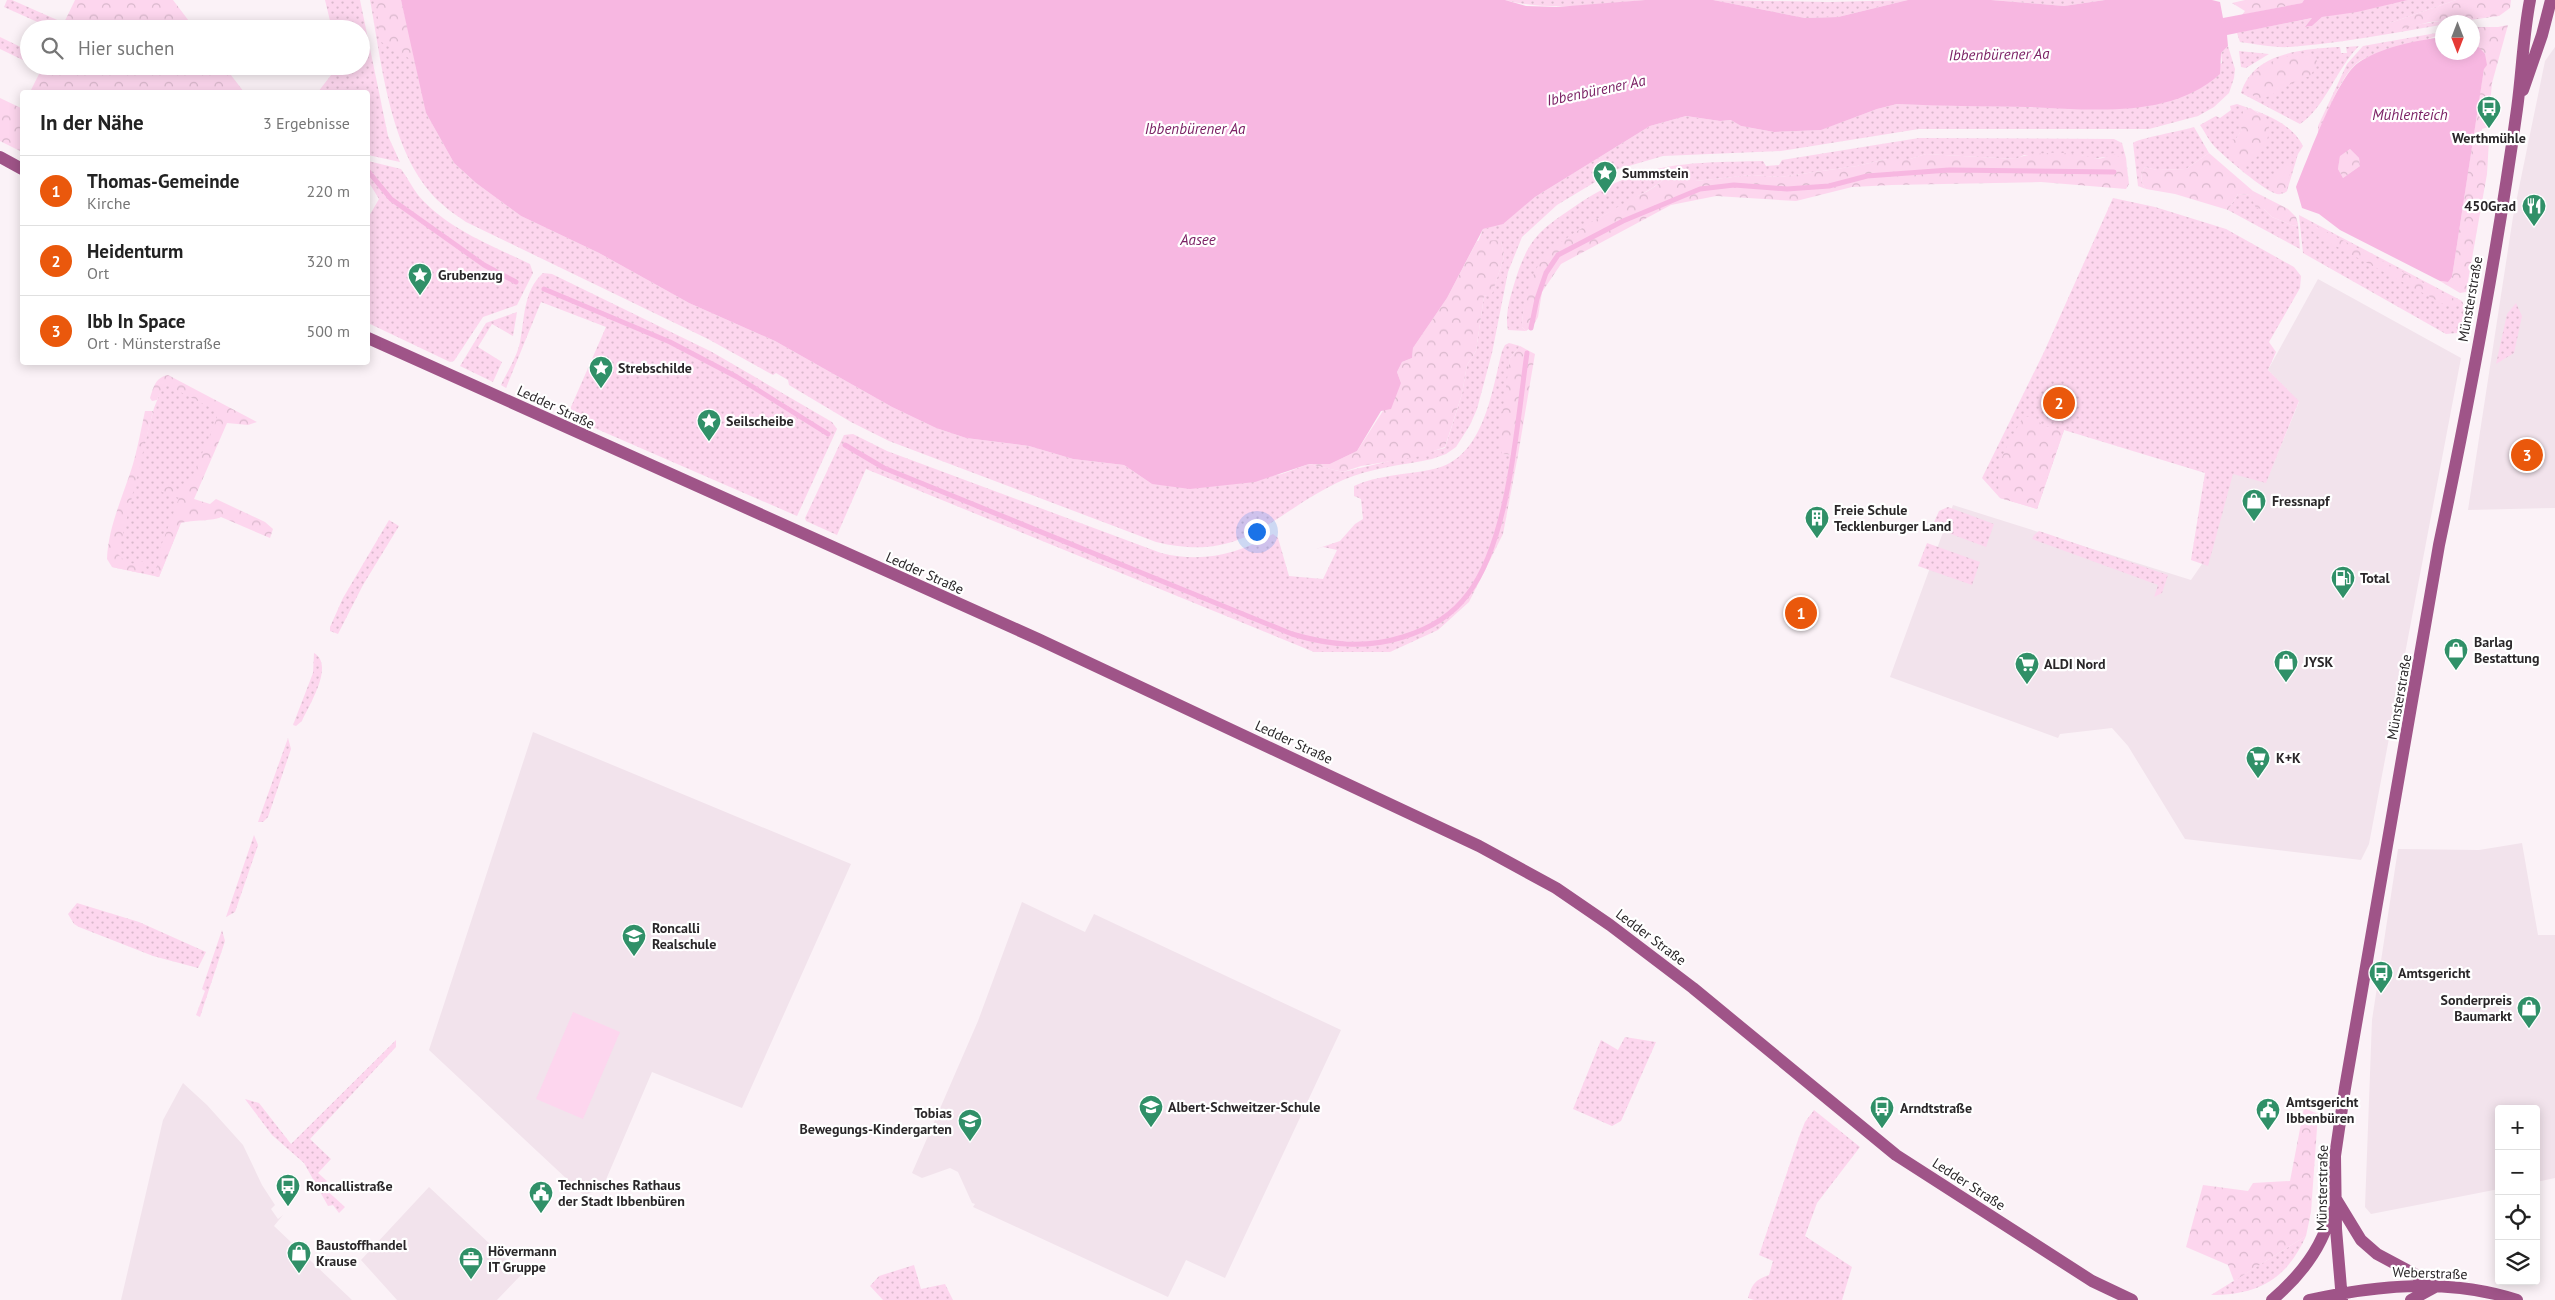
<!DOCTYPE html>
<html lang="de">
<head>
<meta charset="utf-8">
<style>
  body { margin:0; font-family:"PT Sans",sans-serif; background:#f6f6f6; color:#222 }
  .controls { position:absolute; right:15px; bottom:15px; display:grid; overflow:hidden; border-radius:5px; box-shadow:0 2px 12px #0003 }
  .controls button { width:45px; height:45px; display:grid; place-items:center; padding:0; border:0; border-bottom:1px solid #e0e0e0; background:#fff; color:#222; font:25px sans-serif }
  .compass { position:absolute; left:2435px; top:15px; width:45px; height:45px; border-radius:50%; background:#fff; box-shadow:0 2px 12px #0003; rotate:180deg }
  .you { position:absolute; left:1256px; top:531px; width:18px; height:18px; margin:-12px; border:4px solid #fff; border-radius:50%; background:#1a73e8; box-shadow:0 0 0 8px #1a73e833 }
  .badge { display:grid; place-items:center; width:32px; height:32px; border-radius:50%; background:#ea580c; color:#fff; font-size:16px; font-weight:700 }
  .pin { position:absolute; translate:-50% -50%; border:2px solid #fff; box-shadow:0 1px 5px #0006 }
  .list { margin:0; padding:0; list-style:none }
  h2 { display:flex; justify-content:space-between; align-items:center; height:65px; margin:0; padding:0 20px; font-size:21px }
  h2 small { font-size:16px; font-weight:400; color:#767676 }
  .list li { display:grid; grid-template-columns:32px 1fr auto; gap:15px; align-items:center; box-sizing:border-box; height:70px; padding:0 20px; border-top:1px solid #e0e0e0 }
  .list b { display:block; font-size:19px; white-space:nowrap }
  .list p { margin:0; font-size:16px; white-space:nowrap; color:#767676 }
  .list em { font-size:16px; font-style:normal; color:#767676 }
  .icon { flex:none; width:28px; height:28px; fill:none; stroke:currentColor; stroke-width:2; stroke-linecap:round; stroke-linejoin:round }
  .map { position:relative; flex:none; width:2555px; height:1300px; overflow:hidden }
  .search { position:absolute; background:#fff; box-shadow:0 2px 12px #0003; left:20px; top:20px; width:350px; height:55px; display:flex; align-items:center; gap:12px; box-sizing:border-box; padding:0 18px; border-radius:28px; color:#767676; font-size:19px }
  .panel { position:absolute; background:#fff; box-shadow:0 2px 12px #0003; left:20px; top:90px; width:350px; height:275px; border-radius:5px }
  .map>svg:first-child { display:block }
  .built { fill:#f2e3ec }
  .grass { fill:url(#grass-dots); fill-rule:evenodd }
  .forest { fill:url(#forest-crowns) }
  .pitch { fill:#fdd6ee }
  .water { fill:#f7b7e1; fill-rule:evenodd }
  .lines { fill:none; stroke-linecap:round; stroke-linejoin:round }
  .stream { stroke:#f7b7e1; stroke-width:5 }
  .secondary { stroke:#9f5488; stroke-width:12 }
  .labels { text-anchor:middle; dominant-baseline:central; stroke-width:4.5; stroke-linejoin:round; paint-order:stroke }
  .poi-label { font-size:14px; font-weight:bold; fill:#2a2729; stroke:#fff; text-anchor:start }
  .street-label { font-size:14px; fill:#2a2729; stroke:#fff }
  .water-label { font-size:15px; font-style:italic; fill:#7b2164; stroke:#fff }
</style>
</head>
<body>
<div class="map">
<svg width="2555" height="1300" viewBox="0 0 2555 1300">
  <defs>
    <pattern id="grass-dots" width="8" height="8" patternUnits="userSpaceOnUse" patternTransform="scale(1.25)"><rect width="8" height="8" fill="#fdd6ee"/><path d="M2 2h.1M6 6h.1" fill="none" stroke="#d9b8cc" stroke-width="1.8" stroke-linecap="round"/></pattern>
    <pattern id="forest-crowns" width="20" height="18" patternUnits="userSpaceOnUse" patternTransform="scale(1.25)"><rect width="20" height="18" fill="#fdd6ee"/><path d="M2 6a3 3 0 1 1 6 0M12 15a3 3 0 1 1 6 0" fill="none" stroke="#d9b8cc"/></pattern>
  </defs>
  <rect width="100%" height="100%" fill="#fbf2f7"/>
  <path class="built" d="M2555,47V508L2468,510L2513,217L2545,61Z
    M2318,279L2461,358L2369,844L2361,860L2185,839L2128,746L2112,728L2060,734L2058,738L1890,677L1953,505L2191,580L2202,564L2223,468L2266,482L2299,402L2268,370Z
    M533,732L851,864L742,1108L652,1072L602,1189L584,1195L429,1050Z
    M2522,843L2538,935H2555V1178L2536,1182V1109H2499V1189L2371,1214L2365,1207L2372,1020L2398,849L2479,850Z
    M1022,902L1085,932L1094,914L1341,1030L1225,1278L1186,1260L1168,1297L973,1207L975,1204L972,1203L958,1172L950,1168L922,1178L912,1173L978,1021Z
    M183,1083L207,1105L243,1145L262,1185L275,1205L271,1209L278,1219L283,1215L274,1226L352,1300H121L163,1120Z
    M429,1187L522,1274L497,1300H397L361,1260Z"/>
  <path class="grass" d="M7,0H12L64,23L61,29H53L4,7Z
    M325,0H360L388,136L400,162L368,155V92H318L338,66H361V29H332Z
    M370,0H400L424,95L426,113L454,163L476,183L521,216L599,253L689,303L775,341L892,407L936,428L966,438L1029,446L1073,459L1124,465L1152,484L1214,486L1282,474L1309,464L1343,472L1445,448L1462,394L1467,365L1476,351L1484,296L1492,293L1504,257L1501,241L1478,242L1483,229L1503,223L1535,197L1650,126L1686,116L1720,121L1732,120L1741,126L1774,132L1820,130L1877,109L1897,104L2100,109L2222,63L2221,53L2228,46L2235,69L2234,78L2229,93L2214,107L2198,116L2149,129H1919L1781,151L1663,156L1615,170L1557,205L1522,237L1508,272L1492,353L1477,409L1470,425L1456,447L1446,454L1432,459C1403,465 1370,468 1343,480C1270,513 1247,564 1156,542L889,441L851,422L789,385L788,380L776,373L773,375L708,339L466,222C458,216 449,211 442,204C390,159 382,64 370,0Z
    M1505,0H1645C1599,4 1551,12 1505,0Z
    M1713,0L1829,2L1908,0L1838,17L1805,18Z
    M1991,0H2105L2064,6Z
    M2408,0H2456L2390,23V29L2447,20L2498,16C2429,25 2360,42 2290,47C2274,48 2256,44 2240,42L2237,33L2245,31L2313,18L2306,27L2312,26L2322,17Z
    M2442,32C2436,41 2374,50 2357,63C2340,77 2327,114 2318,134V126L2347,64L2363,46Z
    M0,37L29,51V63L0,49Z
    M2359,46C2336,69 2325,108 2300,124L2241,93C2253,52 2304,49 2340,47L2341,53H2347L2346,47Z
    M2239,51L2269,54L2246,68L2241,67Z
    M2237,104C2262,113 2291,122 2303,146L2298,154L2287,191C2284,193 2281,195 2277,194C2264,191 2225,157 2215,147C2209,141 2205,132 2200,125L2216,116L2220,118L2231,110L2230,106ZM2250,108L2259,113L2227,155L2242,129L2244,109Z
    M2194,127L2209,153L2186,169L2157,170L2145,167C2140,175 2140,182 2146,189L2138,186L2133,143C2139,138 2182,131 2194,127Z
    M1919,138L2114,139L2122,143L2126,158L2129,184L2126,162C2120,161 2115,158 2109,157C2097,156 2097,162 2082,155H2024L2016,159L1926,154L1910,159H1887L1857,166L1780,177L1752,175L1695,181H1662C1652,189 1643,193 1633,199C1607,214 1577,229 1555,248C1535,263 1522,302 1522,327L1526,331L1508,330C1504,314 1512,291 1517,275C1529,239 1541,229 1571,209C1640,161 1682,163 1763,161L1766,166L1779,165L1782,160Z
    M368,161L401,169C407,177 412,187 418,195C447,229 491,245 530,264L533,273L517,305L483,317L454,361L450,362L368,323V218L379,199L368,181Z
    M2238,194L2250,195L2272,217L2294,226L2298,224L2300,249L2228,210Z
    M2113,198L2155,207L2226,229L2294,267L2301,276L2300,288L2269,342L2276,352L2268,370L2299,401L2266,483L2233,474L2208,566L2191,560L2205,473L2064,430L2037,509L2000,498L1982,478L2044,352Z
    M2299,215L2462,301C2467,310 2463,326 2457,333L2446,334L2303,253Z
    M543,273L552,274L712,352L832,422L837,429L797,516L567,416L606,327L541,302L506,388L501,385C507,372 517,357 520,342C525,318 523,291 543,273Z
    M2516,303L2522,316L2514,353L2496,364L2507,314Z
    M517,312L513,336L492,324L478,347L502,362L493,382L460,366L486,323Z
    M1509,343L1520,346L1510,358L1502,454L1518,455L1503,534L1469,602L1438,630L1390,652H1314L866,469L837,535L806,521L805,518L844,435L853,434L887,451L1161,553C1202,563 1237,555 1273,534L1278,538L1289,576L1323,579L1337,550L1323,547L1316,549L1340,541L1355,524L1363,519L1361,499L1354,496V486C1378,475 1404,475 1429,470C1483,462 1491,395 1502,351L1505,345Z
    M164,383L224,414L159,577L112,567L154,408Z
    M1948,507L1994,524L1986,547L1932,527L1939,511Z
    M389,520L399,526L363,585L340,630L338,634L330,631V627L343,598Z
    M2039,531L2168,575L2162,593L2154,597L2158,585L2032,539L2034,535Z
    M1927,543L1980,562L1972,585L1918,566Z
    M314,653C335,665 309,705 302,721L296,726L293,725L313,673Z
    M288,738L291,749L268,817L263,822H258Z
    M254,835L258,845L235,912L226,917Z
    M77,903L139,922L206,952L198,968L153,956L79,927L74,924L68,914Z
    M222,930L225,941L200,1017L196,1015L205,991L202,989Z
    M1625,1037L1656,1042L1621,1121L1612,1126L1573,1109L1601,1040L1618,1050Z
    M396,1040V1047L310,1139L331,1159L318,1173L327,1181L323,1187L345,1207L339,1213L333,1205L328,1206L304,1163L272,1135L245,1099L259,1103L291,1144Z
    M1814,1110L1860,1147L1817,1203L1805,1236L1852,1267L1842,1300H1754L1748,1298C1752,1284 1755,1280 1769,1275L1773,1261L1759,1255L1799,1137L1805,1122Z
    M2306,1236C2286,1280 2258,1295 2211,1295Z
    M914,1265L921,1289L945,1284L953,1300H883L870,1286L879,1276Z"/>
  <path class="forest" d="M75,0H173L195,29H61Z
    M377,0H401L417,66C404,51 392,51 379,40Z
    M2245,0H2304L2302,3L2242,15L2245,11L2232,3Z
    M2456,0H2511L2510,8L2499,16L2430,22L2396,30L2390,29V23Z
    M2508,25L2492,83L2488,127L2482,129L2483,140H2489L2487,174L2466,292L2460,293L2440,281L2448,282L2452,277L2482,81L2484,69L2478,44L2473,41V27H2498Z
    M2309,53L2315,55L2318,64L2310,76C2291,81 2278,94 2259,100L2251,94L2250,76C2269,62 2285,54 2309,53Z
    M43,66H224L244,92H30Z
    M0,98L21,108L22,106V152L0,141Z
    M2250,108L2266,118C2274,138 2261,160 2242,166L2227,155L2231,140L2236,139L2242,129L2239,125L2244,109Z
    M2350,149L2359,158L2360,166L2343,178L2338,169L2340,155Z
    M2113,153L2126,162L2129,184L2126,189L2041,182L1892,185L1852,187L1796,201L1716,196L1671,205L1561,264L1542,292L1538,317L1533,326L1526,331L1522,327C1522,306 1529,279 1541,261C1556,240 1608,213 1632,199C1643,193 1652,190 1662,181H1695L1752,175L1780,177L1857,166L1887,159H1910L1926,154L2016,159C2028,152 2067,151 2081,155C2095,158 2100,162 2113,153Z
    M2209,153L2253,191L2288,209L2296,217L2298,224L2294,226L2272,217L2264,209L2256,208L2250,195L2238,194L2228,210L2175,194L2146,189C2140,182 2140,175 2145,167L2157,170L2186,169Z
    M2291,163L2287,191L2284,193L2273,190L2267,183C2279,176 2281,168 2291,163Z
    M2308,222L2456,300L2454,306L2445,305L2319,237L2312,231Z
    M1501,240L1504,257L1492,294L1484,296L1476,351L1467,365L1462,394L1445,447L1416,457L1361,466L1343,472L1309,464H1330L1357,451L1401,383L1397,372L1402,362L1412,358L1413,348L1447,298L1477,241Z
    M1520,346L1535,354L1518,455L1502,454L1499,436L1510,358Z
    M168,375L257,422L248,425L227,423L194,499L210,504L216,499L265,522L273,529L270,538L221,517C215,521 191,520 181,523L159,577L155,576L161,546L179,498L162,492L161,484L181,490L184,483L193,475L217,418V411L165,384L157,400L152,401L150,398C154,386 155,378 168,375Z
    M145,411H153L118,554C125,563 135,567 145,560L140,573L112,567L107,559C108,532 118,508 127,482C136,459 140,434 145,411Z
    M2023,417H2033L2044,426L2064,430L2037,509L2000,498C1993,463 2007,447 2023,417Z
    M2304,1108L2318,1114L2311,1212L2306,1236L2234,1281L2228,1265L2186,1247L2203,1185L2248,1191L2253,1183L2290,1181Z"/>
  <path class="pitch" d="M573,1012L620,1032L583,1119L536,1099Z"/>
  <path class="water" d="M401,0H1505L1526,6L1557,7L1645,0H1713L1805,18L1838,17L1908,0H1991L2064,6L2105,0H2212L2220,2L2223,18L2302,3L2304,0H2408L2357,12L2322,17L2312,26L2305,27L2312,18L2227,35L2228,46L2221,53L2220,74C2169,120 2090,109 2027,107C1983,106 1940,106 1897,104L1877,109L1821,130L1774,132L1741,126L1731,120L1720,121L1686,116L1650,126L1535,197L1503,224L1483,229L1447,298L1413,348L1412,358L1402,362L1397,372L1401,383L1391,409L1381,411L1357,451L1330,464H1309L1255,482L1190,489L1152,484L1124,465L1073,459L1029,446L966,438L936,428L892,407L775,341L689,303L599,253L521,216L476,183L454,163L426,113Z
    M2442,37V52H2472L2473,41L2485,54L2487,65L2484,69L2452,277L2448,282L2440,281L2340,230L2319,214L2302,208L2296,187C2307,161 2337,77 2358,63C2381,47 2415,41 2442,37ZM2350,149L2359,158L2360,166L2343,178L2338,169L2340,156Z"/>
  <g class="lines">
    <path class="stream" d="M368,171L391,199L484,265L516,282
      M544,289L670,342L737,377L828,434
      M1531,328L1537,299L1546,273L1558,255L1623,221L1700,189L1734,185L1787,189L1829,186L1867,176L1949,170L2114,172
      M845,445L884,468L1292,634C1329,645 1365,649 1403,637C1429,629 1452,616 1468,594C1510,539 1517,421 1527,353"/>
    <path class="secondary" d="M2523,90L2542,35L2551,0
      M0,157L22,169
      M368,338L1038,639L1479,846L1556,888L1610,925L1693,988L1896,1155L2092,1281L2132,1300
      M2336,1199L2361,1240L2377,1254L2435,1285
      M2272,1300C2299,1277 2323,1247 2331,1212
      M2309,1300C2378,1285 2449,1278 2517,1300
      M2342,1300L2336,1229L2335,1156L2345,1088L2439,545C2469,402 2497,254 2517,109C2522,73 2523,36 2530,0
      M2411,1300L2435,1287"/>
  </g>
  <defs>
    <symbol id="bus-pin" viewBox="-11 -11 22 30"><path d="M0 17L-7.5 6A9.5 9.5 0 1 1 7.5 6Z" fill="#309068" stroke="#fff"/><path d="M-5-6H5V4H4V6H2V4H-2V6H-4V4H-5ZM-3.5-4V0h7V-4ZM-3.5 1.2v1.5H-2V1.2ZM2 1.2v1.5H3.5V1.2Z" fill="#fff"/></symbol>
    <symbol id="sight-pin" viewBox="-11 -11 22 30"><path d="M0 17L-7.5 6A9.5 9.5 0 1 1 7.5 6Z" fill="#309068" stroke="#fff"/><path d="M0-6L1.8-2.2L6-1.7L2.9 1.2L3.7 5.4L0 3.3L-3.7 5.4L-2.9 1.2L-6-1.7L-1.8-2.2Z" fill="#fff"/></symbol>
    <symbol id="restaurant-pin" viewBox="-11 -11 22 30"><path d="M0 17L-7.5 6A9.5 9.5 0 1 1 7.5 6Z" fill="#309068" stroke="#fff"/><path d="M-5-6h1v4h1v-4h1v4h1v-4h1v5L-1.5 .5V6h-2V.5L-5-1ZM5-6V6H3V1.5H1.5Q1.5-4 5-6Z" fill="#fff"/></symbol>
    <symbol id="shop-pin" viewBox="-11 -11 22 30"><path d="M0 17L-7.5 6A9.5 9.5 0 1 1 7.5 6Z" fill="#309068" stroke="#fff"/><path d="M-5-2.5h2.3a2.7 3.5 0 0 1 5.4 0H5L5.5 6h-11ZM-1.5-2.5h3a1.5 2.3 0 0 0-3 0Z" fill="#fff"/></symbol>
    <symbol id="building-pin" viewBox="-11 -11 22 30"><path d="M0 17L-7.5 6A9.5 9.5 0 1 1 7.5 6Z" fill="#309068" stroke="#fff"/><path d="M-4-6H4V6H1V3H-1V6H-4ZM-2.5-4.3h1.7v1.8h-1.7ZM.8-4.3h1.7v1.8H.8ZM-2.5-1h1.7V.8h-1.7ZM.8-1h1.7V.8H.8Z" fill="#fff"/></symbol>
    <symbol id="fuel-pin" viewBox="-11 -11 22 30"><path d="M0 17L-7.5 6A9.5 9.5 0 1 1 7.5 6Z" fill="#309068" stroke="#fff"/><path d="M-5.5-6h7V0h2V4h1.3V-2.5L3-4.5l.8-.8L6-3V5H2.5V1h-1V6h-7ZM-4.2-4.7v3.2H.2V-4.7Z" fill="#fff"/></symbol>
    <symbol id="supermarket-pin" viewBox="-11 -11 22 30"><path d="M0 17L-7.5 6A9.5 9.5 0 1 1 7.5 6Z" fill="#309068" stroke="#fff"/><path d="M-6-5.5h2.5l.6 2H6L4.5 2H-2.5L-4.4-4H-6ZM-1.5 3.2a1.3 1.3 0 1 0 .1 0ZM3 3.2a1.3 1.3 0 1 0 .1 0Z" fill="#fff"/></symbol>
    <symbol id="school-pin" viewBox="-11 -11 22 30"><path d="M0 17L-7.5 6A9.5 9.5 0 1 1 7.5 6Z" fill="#309068" stroke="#fff"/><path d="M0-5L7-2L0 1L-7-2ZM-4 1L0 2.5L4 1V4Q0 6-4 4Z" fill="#fff"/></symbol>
    <symbol id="civic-pin" viewBox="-11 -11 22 30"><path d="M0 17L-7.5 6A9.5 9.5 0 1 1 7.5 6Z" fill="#309068" stroke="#fff"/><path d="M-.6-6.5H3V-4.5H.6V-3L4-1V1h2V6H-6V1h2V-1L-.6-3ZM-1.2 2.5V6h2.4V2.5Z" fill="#fff"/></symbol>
    <symbol id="office-pin" viewBox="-11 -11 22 30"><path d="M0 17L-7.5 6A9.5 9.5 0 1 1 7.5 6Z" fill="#309068" stroke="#fff"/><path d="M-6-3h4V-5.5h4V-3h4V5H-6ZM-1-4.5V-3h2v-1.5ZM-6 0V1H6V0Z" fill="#fff"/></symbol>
  </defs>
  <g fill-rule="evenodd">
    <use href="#bus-pin" x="2475" y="94" width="28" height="38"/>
    <use href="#sight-pin" x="1591" y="159" width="28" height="38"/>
    <use href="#restaurant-pin" x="2520" y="192" width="28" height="38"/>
    <use href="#sight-pin" x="406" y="261" width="28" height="38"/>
    <use href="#sight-pin" x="587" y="354" width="28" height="38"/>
    <use href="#sight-pin" x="695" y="407" width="28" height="38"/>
    <use href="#shop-pin" x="2240" y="487" width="28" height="38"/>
    <use href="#building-pin" x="1803" y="504" width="28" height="38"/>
    <use href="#fuel-pin" x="2329" y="564" width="28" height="38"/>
    <use href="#shop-pin" x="2442" y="636" width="28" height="38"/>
    <use href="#shop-pin" x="2272" y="648" width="28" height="38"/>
    <use href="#supermarket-pin" x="2013" y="650" width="28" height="38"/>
    <use href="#supermarket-pin" x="2244" y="744" width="28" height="38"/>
    <use href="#school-pin" x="620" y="922" width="28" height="38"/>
    <use href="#bus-pin" x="2367" y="959" width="28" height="38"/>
    <use href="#shop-pin" x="2515" y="994" width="28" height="38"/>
    <use href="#school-pin" x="1137" y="1093" width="28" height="38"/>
    <use href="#bus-pin" x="1868" y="1094" width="28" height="38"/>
    <use href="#civic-pin" x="2254" y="1096" width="28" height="38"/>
    <use href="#school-pin" x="956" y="1107" width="28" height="38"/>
    <use href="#bus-pin" x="274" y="1172" width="28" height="38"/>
    <use href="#civic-pin" x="527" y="1179" width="28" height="38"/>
    <use href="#shop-pin" x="285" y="1239" width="28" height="38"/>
    <use href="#office-pin" x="457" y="1245" width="28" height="38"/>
  </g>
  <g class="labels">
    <g class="poi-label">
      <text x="2489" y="138" text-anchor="middle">Werthmühle</text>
      <text x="1622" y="173">Summstein</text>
      <text x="2516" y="206" text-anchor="end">450Grad</text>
      <text x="438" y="275">Grubenzug</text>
      <text x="618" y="368">Strebschilde</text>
      <text x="726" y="421">Seilscheibe</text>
      <text x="2272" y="501">Fressnapf</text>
      <text x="1834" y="510">Freie Schule<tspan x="1834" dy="16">Tecklenburger Land</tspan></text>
      <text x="2360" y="578">Total</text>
      <text x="2474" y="642">Barlag<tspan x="2474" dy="16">Bestattung</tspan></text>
      <text x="2304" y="662">JYSK</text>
      <text x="2044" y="664">ALDI Nord</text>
      <text x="2276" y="758">K+K</text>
      <text x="652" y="928">Roncalli<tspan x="652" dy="16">Realschule</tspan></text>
      <text x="2398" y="973">Amtsgericht</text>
      <text x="2512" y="1000" text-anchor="end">Sonderpreis<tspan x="2512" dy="16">Baumarkt</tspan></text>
      <text x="2286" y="1102">Amtsgericht<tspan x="2286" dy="16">Ibbenbüren</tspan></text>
      <text x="1168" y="1107">Albert-Schweitzer-Schule</text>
      <text x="1900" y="1108">Arndtstraße</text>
      <text x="952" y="1113" text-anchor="end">Tobias<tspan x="952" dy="16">Bewegungs-Kindergarten</tspan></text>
      <text x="558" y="1185">Technisches Rathaus<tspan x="558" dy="16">der Stadt Ibbenbüren</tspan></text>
      <text x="306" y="1186">Roncallistraße</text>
      <text x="316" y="1245">Baustoffhandel<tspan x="316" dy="16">Krause</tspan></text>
      <text x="488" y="1251">Hövermann<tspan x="488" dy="16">IT Gruppe</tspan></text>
    </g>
    <g class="street-label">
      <text transform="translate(2470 299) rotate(-80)">Münsterstraße</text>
      <text transform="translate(556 407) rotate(25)">Ledder Straße</text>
      <text transform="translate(925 573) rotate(24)">Ledder Straße</text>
      <text transform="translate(2399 697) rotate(-80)">Münsterstraße</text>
      <text transform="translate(1294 742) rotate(25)">Ledder Straße</text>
      <text transform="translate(1651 937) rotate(37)">Ledder Straße</text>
      <text transform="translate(1969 1184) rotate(33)">Ledder Straße</text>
      <text transform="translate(2322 1188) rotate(-89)">Münsterstraße</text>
      <text transform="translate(2430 1273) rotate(2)">Weberstraße</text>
    </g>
    <g class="water-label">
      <text transform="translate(1999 54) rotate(-1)">Ibbenbürener Aa</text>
      <text transform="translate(1596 90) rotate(-12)">Ibbenbürener Aa</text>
      <text x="2410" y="114">Mühlenteich</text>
      <text x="1195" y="128">Ibbenbürener Aa</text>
      <text x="1198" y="239">Aasee</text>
    </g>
  </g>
</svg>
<div class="controls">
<button>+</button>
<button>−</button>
<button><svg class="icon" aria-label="locate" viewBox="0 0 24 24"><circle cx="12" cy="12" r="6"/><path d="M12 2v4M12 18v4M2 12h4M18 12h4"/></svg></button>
<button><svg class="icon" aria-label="layers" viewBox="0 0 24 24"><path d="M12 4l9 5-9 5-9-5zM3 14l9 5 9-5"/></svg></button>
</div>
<svg class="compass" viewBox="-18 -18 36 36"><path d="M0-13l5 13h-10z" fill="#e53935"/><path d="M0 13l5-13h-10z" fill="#767676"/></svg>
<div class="you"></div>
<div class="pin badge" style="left:1801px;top:613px">1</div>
<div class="pin badge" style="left:2059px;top:403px">2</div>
<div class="pin badge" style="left:2527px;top:455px">3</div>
<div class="search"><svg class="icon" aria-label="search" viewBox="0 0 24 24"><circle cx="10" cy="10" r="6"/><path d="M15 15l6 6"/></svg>Hier suchen</div>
<section class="panel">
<h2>In der Nähe<small>3 Ergebnisse</small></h2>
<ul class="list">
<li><span class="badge">1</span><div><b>Thomas-Gemeinde</b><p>Kirche</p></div><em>220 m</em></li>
<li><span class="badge">2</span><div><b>Heidenturm</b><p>Ort</p></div><em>320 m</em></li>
<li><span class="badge">3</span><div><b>Ibb In Space</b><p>Ort · Münsterstraße</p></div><em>500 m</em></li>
</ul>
</section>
</div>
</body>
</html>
